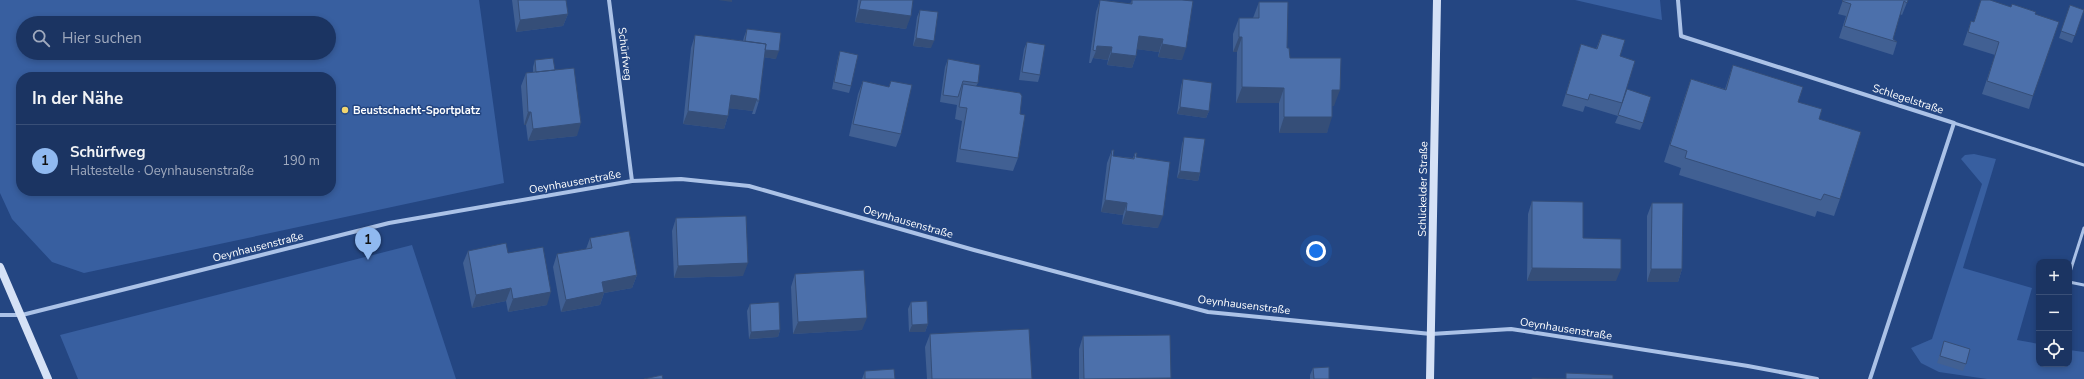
<!DOCTYPE html>
<html lang="de">
<head>
<meta charset="utf-8">
<style>
  body { margin:0; font-family:"Nunito Sans",sans-serif; background:#283f6b; color:#f1f3f6 }
  .controls { position:absolute; right:12px; bottom:12px; display:grid; overflow:hidden; border-radius:8px; box-shadow:0 2px 6px #0003 }
  .controls button { width:36px; height:36px; display:grid; place-items:center; padding:0; border:0; border-bottom:1px solid #394f77; background:#1b3462; color:#f1f3f6; font:20px sans-serif }
  .you { position:absolute; left:1316px; top:251px; width:14px; height:14px; margin:-10px; border:3px solid #fff; border-radius:50%; background:#1a73e8; box-shadow:0 0 0 6px #1a73e833 }
  .badge { display:grid; place-items:center; width:26px; height:26px; border-radius:50%; background:#90b9f0; color:#111; font-size:13px; font-weight:700 }
  .pin { position:absolute; translate:-50% -33px; filter:drop-shadow(0 1px 2px #0008) }
  .pin::after { content:''; position:absolute; top:21px; width:14px; height:12px; background:inherit; clip-path:polygon(0 0,100% 0,50% 100%) }
  .list { margin:0; padding:0; list-style:none }
  h2 { display:flex; justify-content:space-between; align-items:center; height:52px; margin:0; padding:0 16px; font-size:17px }
  h2 small { font-size:13px; font-weight:400; color:#a0aabe }
  .list li { display:grid; grid-template-columns:26px 1fr auto; gap:12px; align-items:center; box-sizing:border-box; height:72px; padding:0 16px; border-top:1px solid #394f77 }
  .list b { display:block; font-size:15px; white-space:nowrap }
  .list p { margin:0; font-size:13px; white-space:nowrap; color:#a0aabe }
  .list em { font-size:13px; font-style:normal; color:#a0aabe }
  .icon { flex:none; width:22px; height:22px; fill:none; stroke:currentColor; stroke-width:2; stroke-linecap:round; stroke-linejoin:round }
  .map { position:relative; flex:none; width:2084px; height:379px; overflow:hidden }
  .search { position:absolute; background:#1b3462; box-shadow:0 2px 6px #0003; left:16px; top:16px; width:320px; height:44px; display:flex; align-items:center; gap:10px; box-sizing:border-box; padding:0 14px; border-radius:22px; color:#a0aabe; font-size:15px }
  .panel { position:absolute; background:#1b3462; box-shadow:0 2px 6px #0003; left:16px; top:72px; width:320px; height:124px; border-radius:16px }
  .map>svg:first-child { display:block }
  .green { fill:#385fa0; fill-rule:evenodd }
  .lines { fill:none; stroke-linecap:round; stroke-linejoin:round }
  .lane { stroke:#abc2e7; stroke-width:3 }
  .street { stroke:#abc2e7; stroke-width:4 }
  .secondary { stroke:#d5e1f6; stroke-width:8 }
  .wall { fill:#416093 }
  .shaded-wall { fill:#354e78 }
  .building { fill:#4c70ab; stroke:#354e78 }
  .poi-dot { fill:#f2d56f; stroke:#244682; stroke-width:1.5 }
  .labels { text-anchor:middle; dominant-baseline:central; stroke-width:3; stroke-linejoin:round; paint-order:stroke }
  .street-label { font-size:11px; fill:#fff; stroke:#244682 }
  .poi-label { font-size:11px; font-weight:bold; fill:#fff; stroke:#244682; text-anchor:start }
</style>
</head>
<body>
<div class="map">
<svg width="2084" height="379" viewBox="0 0 2084 379">
  <rect width="100%" height="100%" fill="#244682"/>
  <path class="green" d="M0,0H479L504,183L84,273L52,262L12,219L0,193ZM23,23H329V53H23ZM21,77H331V191H21Z
    M1575,0H1660L1662,20Z
    M1974,154L1996,159L1963,268L2032,288L2017,340L2039,344V364H2069V350L2084,352V379H1987L1939,372L1921,363L1911,348L1932,339L1982,184L1961,159L1965,155Z
    M412,245L456,379H78L60,335Z"/>
  <g class="lines">
    <path class="lane" d="M1954,123L2084,165
      M2069,275L2084,228
      M2069,282L2084,285"/>
    <path class="street" d="M609,0L632,181
      M1678,0L1681,36L1954,123L1870,379
      M0,315H22L389,223L632,181L681,179L749,186L974,250L1208,312L1431,334L1511,329L1748,366L1817,379"/>
    <path class="secondary" d="M0,267L48,379
      M1430,379L1437,0"/>
  </g>
  <path class="wall" d="M512,0H566L568,14L563,26L516,32Z
    M858,0H913L906,29L855,22Z
    M1100,0L1130,4L1132,0H1182V60L1158,57L1159,52L1137,49L1136,56L1132,68L1107,65L1108,60L1093,58L1091,63H1089L1096,12Z
    M1843,0H1908L1902,15L1900,14L1893,39L1897,42L1893,55L1839,38L1846,16L1838,14Z
    M1981,0L2011,7L2035,14L2033,96L2029,109L1982,94L1995,55L1963,45L1971,21L1974,22Z
    M1259,2L1287,48L1290,58L1334,106H1332L1327,133H1279V103H1236L1237,52H1233V34L1239,18H1253Z
    M2070,5L2084,10L2072,43L2059,38Z
    M920,10L931,48L913,46L917,17Z
    M747,29L776,59L764,57L759,101L755,114H752L753,111L729,108L728,116L724,129L683,124L691,48L695,35L743,41L744,37Z
    M1602,34L1620,56L1627,89L1643,123L1640,130L1615,123L1618,116L1585,106L1583,112L1562,106L1577,57L1581,44L1596,49Z
    M1027,42L1040,75L1038,82L1019,80L1024,49Z
    M840,51L851,86L849,93L832,89L838,58Z
    M948,59L978,83L976,86L1020,114L1018,158L1013,171L956,162L962,121L955,119L957,105L940,102L945,67Z
    M535,60L555,70L577,136L528,141L526,125H524L521,86L526,73L533,72V67Z
    M1733,65L1798,102L1819,119L1840,199L1834,216L1817,211L1815,217L1679,175L1681,168L1664,162L1685,96L1691,79L1725,89Z
    M1183,79L1209,111L1206,118L1177,114L1181,86Z
    M863,81L889,87L891,81L901,134L896,147L849,136L858,94Z
    M1184,137L1200,173L1198,181L1177,178L1182,144Z
    M1112,150L1113,156L1133,158L1135,153L1158,228L1122,224L1123,215L1101,212L1107,163Z
    M1532,201L1583,238L1616,281H1527L1528,214Z
    M1652,203L1682,269L1678,282H1647V216Z
    M676,218L743,276L674,278L672,231Z
    M590,238L637,275L632,288L604,293L600,305L561,312L553,267L557,254L586,249Z
    M468,251L508,253L547,305L508,312L506,301L472,308L463,263Z
    M795,274L862,330L793,334L791,287Z
    M911,302L928,324L925,332H909L908,309Z
    M750,304L780,330L778,337L749,339L747,311Z
    M930,334L1032,379H927L925,347Z
    M1083,336L1171,379H1079V349Z
    M1944,341L1966,364L1963,371L1937,363Z
    M1313,368L1329,379H1310V375Z
    M865,371L895,379H862Z"/>
  <path class="shaded-wall" d="M718,0H732V2Z
    M859,9L911,16L906,29L855,22Z
    M568,14L563,26L516,32L520,20Z
    M1139,36L1163,39L1159,52L1135,49Z
    M1239,37H1242L1237,52H1233Z
    M916,38L934,41L931,48L913,46Z
    M1162,44L1186,48L1182,60L1158,57Z
    M1097,46L1112,47L1108,60L1093,58L1096,51Z
    M744,47L779,51L776,59L741,54Z
    M1111,53L1136,56L1132,68L1107,65Z
    M1242,87L1284,88L1279,103H1236Z
    M1332,90H1340L1334,106H1327Z
    M731,95L757,99L753,111L726,108Z
    M1180,107L1209,111L1206,118L1177,114Z
    M688,111L728,116L724,129L683,124Z
    M528,112H531L526,125H524Z
    M1284,117H1332L1327,133H1279Z
    M581,123L577,136L528,141L533,129Z
    M1180,171L1200,173L1198,181L1177,178Z
    M1105,200L1127,203L1123,215L1101,212Z
    M1126,211L1163,216L1158,228L1122,224Z
    M748,263L743,276L674,278L678,266Z
    M1532,268L1621,269L1616,281H1527Z
    M1651,269H1682L1678,282H1647Z
    M637,275L632,288L604,293L600,305L561,312L566,300L602,282Z
    M511,288L506,301L472,308L476,295Z
    M551,292L547,305L508,312L513,299Z
    M867,318L862,330L793,334L798,322Z
    M928,324L925,332H909L912,325Z
    M780,330L778,337L749,339L751,332Z
    M1171,378V379H1084Z"/>
  <path class="building" d="M518,0H566L568,14L520,20Z
    M861,0H913L911,16L859,9Z
    M1100,0L1132,4V0H1182L1193,1L1186,48L1162,44L1163,39L1139,36L1136,56L1111,53L1112,47L1097,46L1096,51L1093,50Z
    M1843,0H1908L1907,3L1904,1L1893,39L1897,42L1844,26L1851,4L1842,1Z
    M1981,0H1990L2011,7L2012,4L2036,12L2035,14L2059,22L2033,96L1987,81L1999,42L1968,32L1971,21L1974,22Z
    M1259,2H1288L1287,48H1289L1290,58H1341L1340,90H1332V117H1284V88L1242,87V37H1239V18H1259Z
    M2070,5L2084,10L2075,36L2061,31Z
    M920,10L938,12L934,41L916,38Z
    M747,29L781,33L779,51L765,50L766,44L745,41Z
    M1602,34L1625,40L1620,56L1635,61L1622,103L1590,94L1588,100L1566,94L1581,44L1597,49Z
    M695,35L766,44L759,101H757V99L731,95L728,116L688,111Z
    M1027,42L1045,45L1040,75L1022,72Z
    M840,51L858,55L851,86L834,82Z
    M553,58L555,70L536,72L535,60Z
    M948,59L980,65L978,83L963,81L958,97L943,95Z
    M1733,65L1803,87L1798,102L1822,109L1819,119L1861,132L1840,199L1824,194L1821,200L1685,158L1687,151L1670,145L1691,79L1726,90Z
    M574,68L581,123L533,129L531,112H528L526,73Z
    M1183,79L1212,83L1209,111L1180,107Z
    M863,81L889,87L891,81L912,85L901,134L853,124Z
    M963,84L1020,93L1022,96L1020,114L1025,115L1018,158L960,149L967,108L959,107Z
    M1627,89L1651,97L1643,123L1618,115Z
    M1184,137L1205,139L1200,173L1180,171Z
    M1112,150H1114L1113,156L1134,159L1135,153H1137L1136,157L1170,162L1163,216L1126,211L1127,203L1105,200Z
    M1532,201L1583,202V238L1621,239V269L1532,268Z
    M1652,203H1683L1682,269H1651Z
    M746,216L748,263L678,266L676,218Z
    M629,231L637,275L602,282L604,292L566,300L557,254L592,248L590,238Z
    M506,243L508,253L543,247L551,292L513,299L511,288L476,295L468,251Z
    M864,270L867,318L798,322L795,274Z
    M927,301L928,324L912,325L911,302Z
    M779,302L780,330L751,332L750,304Z
    M1029,329L1032,379H932L930,334Z
    M1170,335L1171,378L1084,379L1083,336Z
    M1944,341L1970,349L1966,364L1940,356Z
    M1329,367V379H1314L1313,368Z
    M894,369L895,379H865V371Z
    M1566,373L1613,375V379H1532V378L1566,379Z
    M662,375L663,379H644Z"/>
  <circle class="poi-dot" cx="345" cy="110" r="4"/>
  <g class="labels">
    <g class="street-label">
      <text transform="translate(625 54) rotate(83)">Schürfweg</text>
      <text transform="translate(1908 99) rotate(18)">Schlegelstraße</text>
      <text transform="translate(575 182) rotate(-10)">Oeynhausenstraße</text>
      <text transform="translate(1423 189) rotate(-89)">Schlickelder Straße</text>
      <text transform="translate(908 222) rotate(16)">Oeynhausenstraße</text>
      <text transform="translate(258 247) rotate(-14)">Oeynhausenstraße</text>
      <text transform="translate(1244 305) rotate(7)">Oeynhausenstraße</text>
      <text transform="translate(1566 329) rotate(9)">Oeynhausenstraße</text>
    </g>
    <g class="poi-label">
      <text x="353" y="110">Beustschacht-Sportplatz</text>
    </g>
  </g>
</svg>
<div class="controls">
<button>+</button>
<button>−</button>
<button><svg class="icon" aria-label="locate" viewBox="0 0 24 24"><circle cx="12" cy="12" r="6"/><path d="M12 2v4M12 18v4M2 12h4M18 12h4"/></svg></button>
</div>
<div class="you"></div>
<div class="pin badge" style="left:368px;top:260px">1</div>
<div class="search"><svg class="icon" aria-label="search" viewBox="0 0 24 24"><circle cx="10" cy="10" r="6"/><path d="M15 15l6 6"/></svg>Hier suchen</div>
<section class="panel">
<h2>In der Nähe<small></small></h2>
<ul class="list">
<li><span class="badge">1</span><div><b>Schürfweg</b><p>Haltestelle · Oeynhausenstraße</p></div><em>190 m</em></li>
</ul>
</section>
</div>
</body>
</html>
